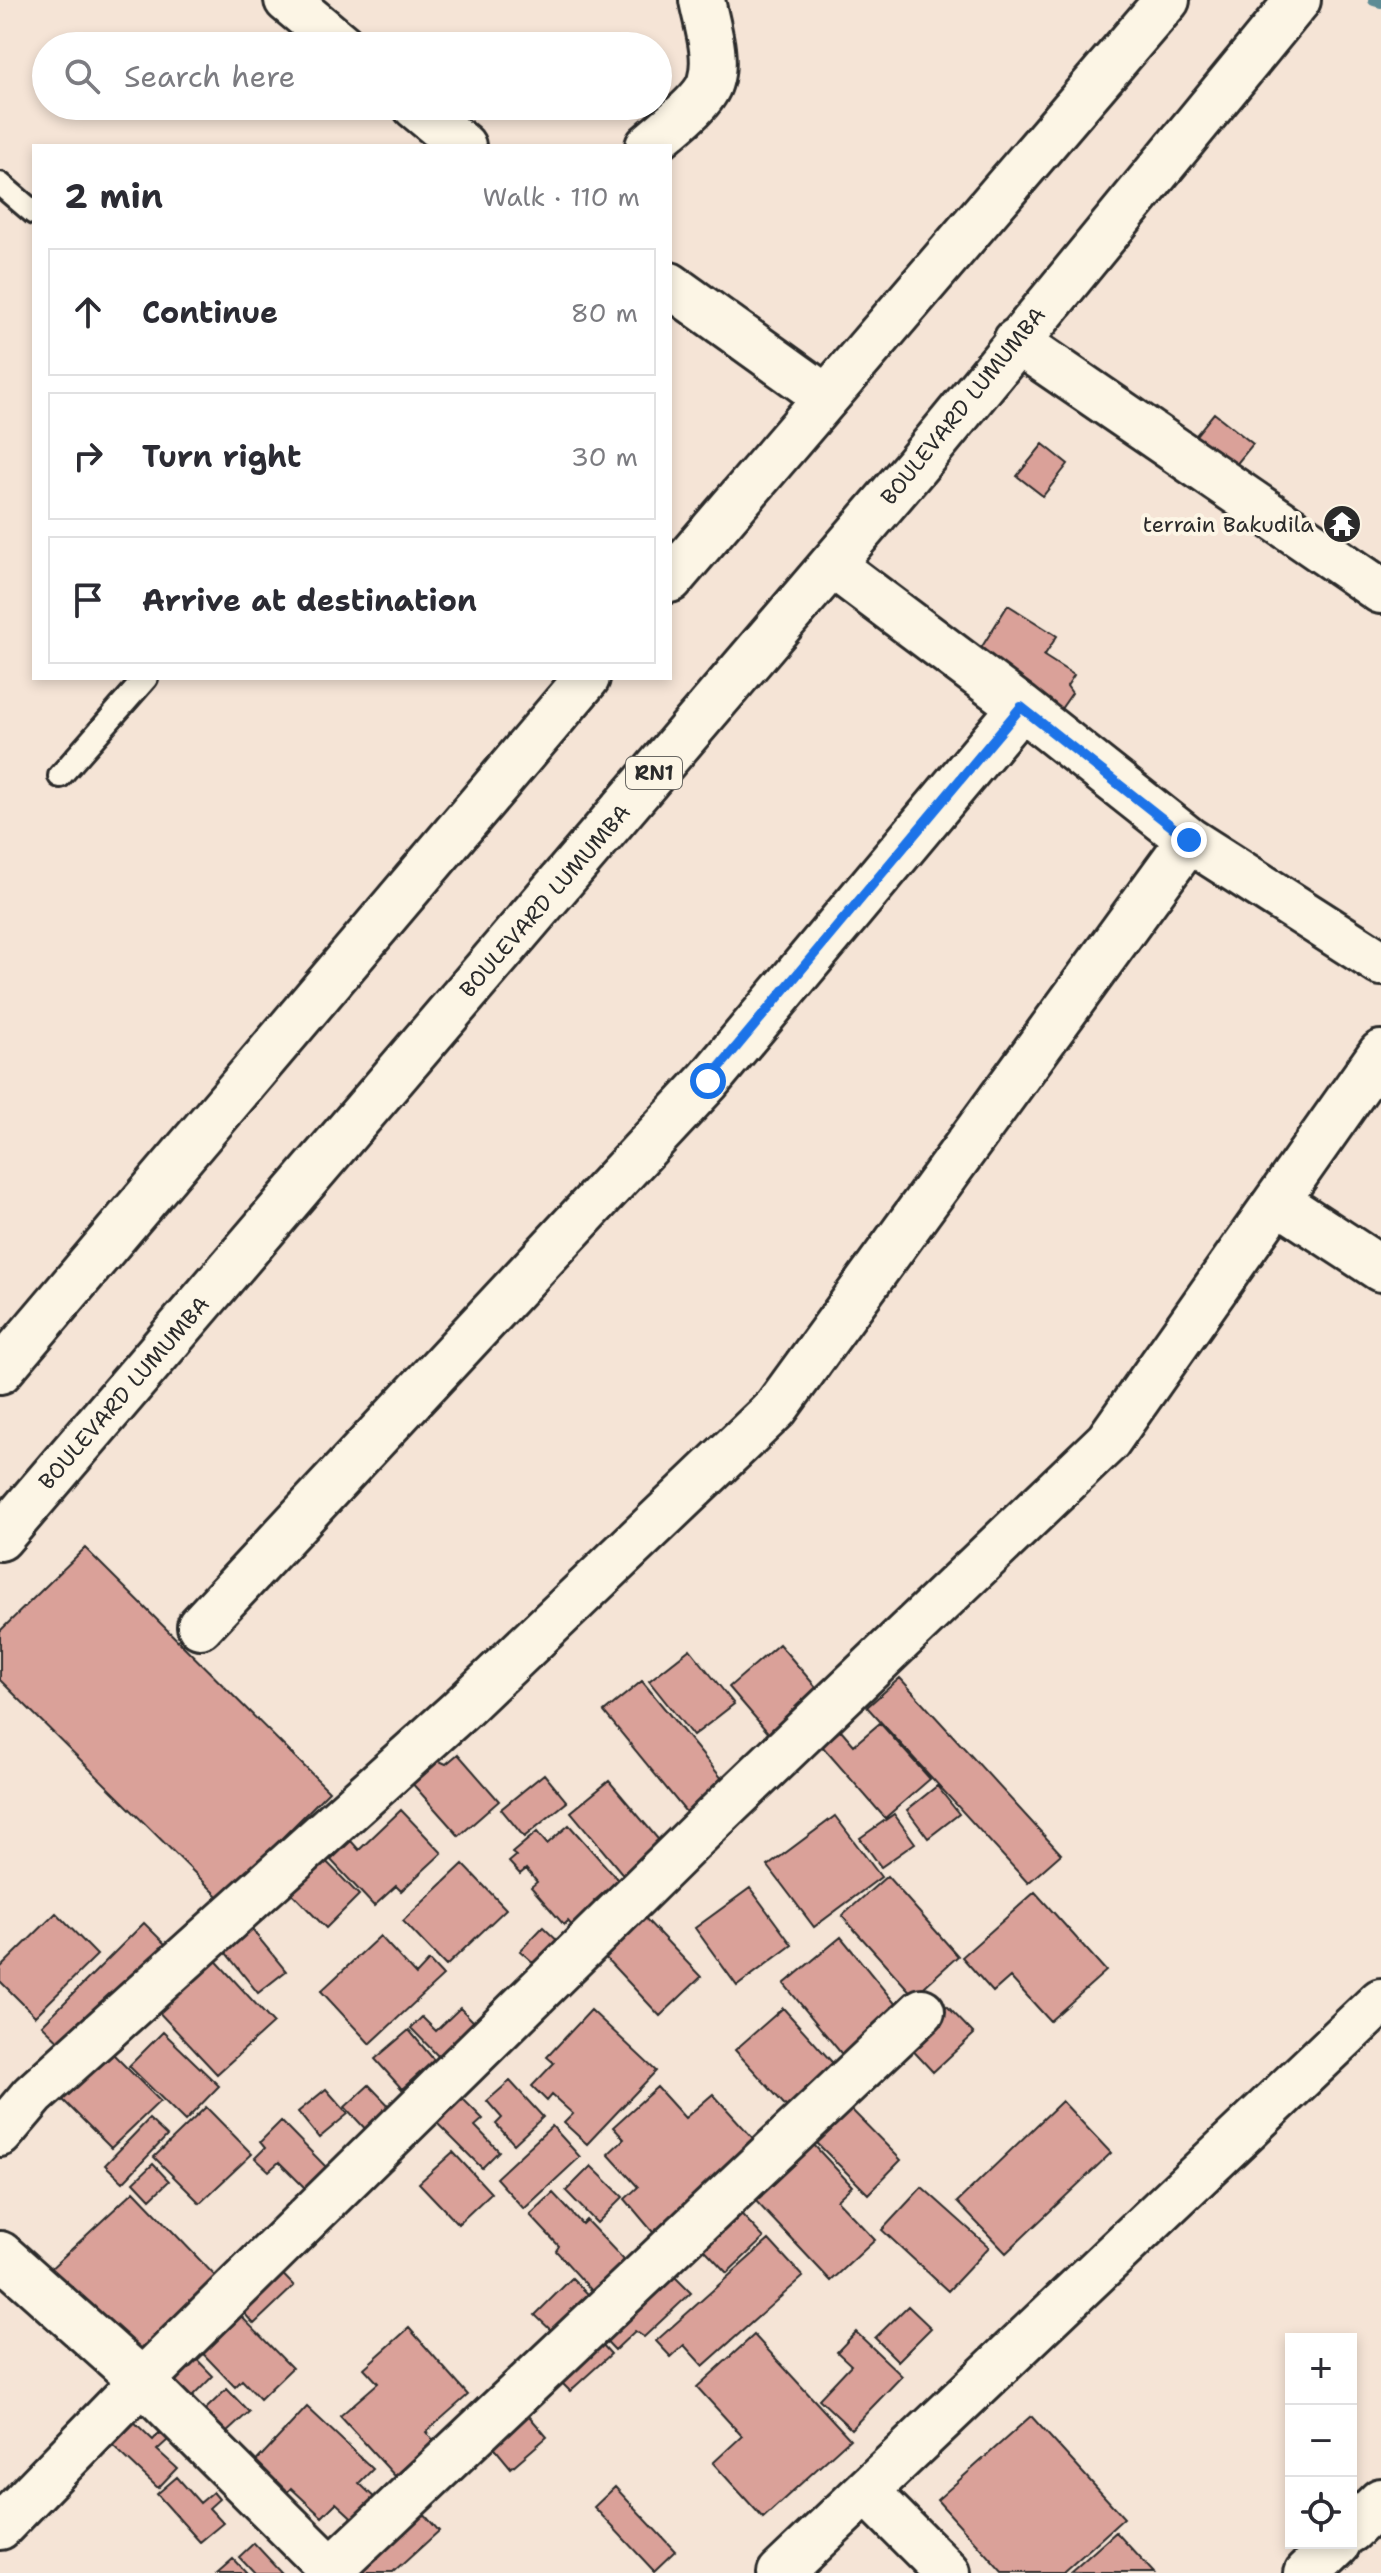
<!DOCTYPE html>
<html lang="en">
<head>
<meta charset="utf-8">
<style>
  body { margin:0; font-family:"Shantell Sans",sans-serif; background:#f7f7f7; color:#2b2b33 }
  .controls { position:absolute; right:24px; bottom:24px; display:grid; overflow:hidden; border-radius:0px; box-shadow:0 4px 12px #0003 }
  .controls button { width:72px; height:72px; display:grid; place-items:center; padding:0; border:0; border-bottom:2px solid #e1e1e2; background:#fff; color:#2b2b33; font:40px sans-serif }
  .stop { position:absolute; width:24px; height:24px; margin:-18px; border:6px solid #1a73e8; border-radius:50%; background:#fff }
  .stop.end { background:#1a73e8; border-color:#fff; box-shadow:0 2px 8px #0008 }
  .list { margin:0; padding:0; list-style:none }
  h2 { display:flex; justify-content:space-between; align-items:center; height:104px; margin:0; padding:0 32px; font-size:34px }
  h2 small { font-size:26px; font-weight:400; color:#7c7c81 }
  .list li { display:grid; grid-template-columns:52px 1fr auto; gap:24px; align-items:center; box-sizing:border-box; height:128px; margin:0 16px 16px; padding:0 16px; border:2px solid #e1e1e2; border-radius:0px }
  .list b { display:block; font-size:30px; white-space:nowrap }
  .list em { font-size:26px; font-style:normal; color:#7c7c81 }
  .icon { flex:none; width:44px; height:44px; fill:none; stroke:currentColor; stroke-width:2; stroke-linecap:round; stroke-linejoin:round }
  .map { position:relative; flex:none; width:1381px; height:2573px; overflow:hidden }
  .search { position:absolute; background:#fff; box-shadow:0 4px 12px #0003; left:32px; top:32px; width:640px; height:88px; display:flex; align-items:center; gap:20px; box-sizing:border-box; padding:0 28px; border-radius:44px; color:#7c7c81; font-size:30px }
  .panel { position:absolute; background:#fff; box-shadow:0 4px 12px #0003; left:32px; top:144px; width:640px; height:536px; border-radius:0px }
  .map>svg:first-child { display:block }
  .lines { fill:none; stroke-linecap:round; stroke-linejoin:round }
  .stream { stroke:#5d8c95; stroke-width:12 }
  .building { fill:#daa199; stroke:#2b2b2b; stroke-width:2 }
  .service-casing { stroke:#2b2b2b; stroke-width:28 }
  .minor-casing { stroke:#2b2b2b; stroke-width:50 }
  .trunk-casing { stroke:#2b2b2b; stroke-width:50 }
  .service { stroke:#fcf5e5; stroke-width:22 }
  .minor { stroke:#fcf5e5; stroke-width:44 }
  .trunk { stroke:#fcf5e5; stroke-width:44 }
  .route { stroke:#1a73e8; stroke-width:10 }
  .labels { text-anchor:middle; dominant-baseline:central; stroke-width:8; stroke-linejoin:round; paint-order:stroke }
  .shield { fill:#fcf5e5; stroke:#6a6863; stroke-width:2 }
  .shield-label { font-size:20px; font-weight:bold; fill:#2b2b2b }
  .street-label { font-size:22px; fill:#2b2b2b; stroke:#fcf5e5 }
  .poi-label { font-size:22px; fill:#2b2b2b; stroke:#fcf5e5; text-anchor:end }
</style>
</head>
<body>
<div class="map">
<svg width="1381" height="2573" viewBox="0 0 1381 2573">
  <rect width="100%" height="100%" fill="#f5e4d6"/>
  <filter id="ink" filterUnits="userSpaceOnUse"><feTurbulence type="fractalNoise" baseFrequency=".0125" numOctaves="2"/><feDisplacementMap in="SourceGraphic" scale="16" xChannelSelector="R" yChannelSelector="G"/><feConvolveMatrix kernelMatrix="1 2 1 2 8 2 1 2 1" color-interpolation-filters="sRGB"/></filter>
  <g filter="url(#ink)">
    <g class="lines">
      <path class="stream" d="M1374,0L1381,2"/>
    </g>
    <path class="building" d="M1214,413L1253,444L1230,472L1192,440Z
      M1043,444L1068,464L1043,496L1017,476Z
      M1008,605L1057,636L1044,656L1074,675L1067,686L1072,693L1054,719L973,661Z
      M85,1548L329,1791L221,1899L0,1680V1631Z
      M779,1644L821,1693L771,1736L729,1687Z
      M690,1649L734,1704L693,1736L649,1681Z
      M900,1678L1061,1854L1028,1883L867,1707Z
      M642,1681L728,1786L690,1817L604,1712Z
      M880,1723L930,1779L885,1818L822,1746L841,1730L854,1745Z
      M458,1754L499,1801L459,1836L410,1781L435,1759L446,1764Z
      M544,1774L567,1802L524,1837L501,1809Z
      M609,1781L668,1851L630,1883L571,1812Z
      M937,1786L959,1814L928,1838L907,1810Z
      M401,1810L442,1853L401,1891L396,1886L374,1906L331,1860L351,1841L359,1850Z
      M894,1814L915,1843L881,1867L860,1838Z
      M835,1816L881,1877L814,1927L768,1866Z
      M569,1825L618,1880L594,1901L598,1906L573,1927L568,1921L564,1925L531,1887L537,1882L526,1869L520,1874L509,1862L516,1856L512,1853L537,1832L547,1844Z
      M316,1851L359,1895L326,1928L282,1883Z
      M463,1864L506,1909L446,1966L403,1921Z
      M887,1876L958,1956L914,1996L842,1916Z
      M750,1888L792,1945L737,1986L695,1928Z
      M1035,1892L1106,1971L1050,2021L1010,1977L993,1992L962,1957Z
      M56,1913L97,1955L35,2016L0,1981V1968Z
      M644,1917L701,1977L660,2016L603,1955Z
      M144,1923L169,1948L68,2050L42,2025Z
      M249,1926L286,1971L258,1993L223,1949Z
      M543,1927L565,1948L543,1971L520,1951Z
      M380,1936L416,1975L429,1961L443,1976L370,2044L321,1991Z
      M841,1937L902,2012L845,2058L784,1984Z
      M210,1954L273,2023L217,2074L153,2006Z
      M947,2006L974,2034L933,2072L906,2043Z
      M460,2008L475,2023L439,2057L411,2028L422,2017L436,2031Z
      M783,2008L840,2071L792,2113L735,2050Z
      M591,2010L656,2071L587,2144L564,2123L573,2114L552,2095L547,2101L532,2086L554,2063L547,2057Z
      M409,2030L434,2060L402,2089L375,2059Z
      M163,2032L219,2086L185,2121L129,2066Z
      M102,2043L160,2101L111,2148L53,2090Z
      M510,2081L543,2117L514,2144L496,2124L502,2118L487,2101Z
      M369,2085L395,2112L371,2135L345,2107Z
      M657,2087L685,2118L713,2094L760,2146L657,2237L625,2199L638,2187L608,2154L624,2139L613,2127Z
      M326,2089L348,2114L319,2138L298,2112Z
      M458,2094L483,2119L475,2126L499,2151L482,2168L433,2119Z
      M1062,2101L1111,2153L1006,2253L957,2202Z
      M846,2104L901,2160L868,2194L811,2137Z
      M206,2107L252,2154L200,2203L154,2157Z
      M149,2119L167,2136L123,2182L105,2165Z
      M281,2121L329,2170L308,2191L279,2162L269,2171L255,2158L265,2148L260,2142Z
      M552,2126L580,2157L524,2209L496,2178Z
      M813,2144L852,2186L837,2200L875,2240L831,2281L754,2199Z
      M453,2152L491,2193L458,2224L419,2183Z
      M153,2164L169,2181L150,2199L134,2182Z
      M591,2166L623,2197L597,2223L566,2191Z
      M922,2187L989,2247L948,2291L882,2230Z
      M134,2191L217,2278L129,2361L46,2273Z
      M553,2193L582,2224L586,2220L625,2261L593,2292L556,2251L559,2246L530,2215Z
      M730,2202L764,2238L727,2273L693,2237Z
      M769,2240L803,2277L703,2366L684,2345L671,2357L656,2341Z
      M272,2263L294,2286L254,2324L232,2300Z
      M664,2266L691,2293L644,2337L635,2331L615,2350L595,2329Z
      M572,2278L595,2301L558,2337L535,2315Z
      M228,2303L292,2368L260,2399L242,2380L235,2387L190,2340Z
      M908,2306L931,2328L898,2361L875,2338Z
      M409,2328L468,2395L426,2432L434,2442L395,2476L340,2416L378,2383L364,2368Z
      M856,2332L902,2376L851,2429L819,2399L851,2365L837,2352Z
      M592,2333L611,2354L570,2391L550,2371Z
      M754,2335L850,2439L763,2518L713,2463L742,2436L697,2387Z
      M185,2347L213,2376L180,2409L151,2381Z
      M227,2389L249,2412L214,2444L192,2422Z
      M307,2407L373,2469L359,2483L380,2503L359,2524L336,2503L322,2517L291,2488L280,2500L248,2470Z
      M524,2410L547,2437L511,2468L487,2439L504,2437L512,2430L507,2425Z
      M127,2415L153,2440L160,2432L168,2440L157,2450L177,2468L158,2488L105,2438Z
      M1031,2416L1124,2518L1063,2573H1003L937,2500Z
      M177,2477L200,2503L213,2492L219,2499L209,2508L223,2523L200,2542L157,2494Z
      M615,2487L675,2551L654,2571L594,2507Z
      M413,2502L439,2531L393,2573H344Z
      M1116,2532L1154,2573H1070Z
      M254,2543L282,2573H254L239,2557Z
      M233,2559L246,2573H217Z"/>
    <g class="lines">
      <defs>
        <path id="service" d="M0,184L34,213
          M60,776L146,678"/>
        <path id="minor" d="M287,0L342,46
          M415,106L463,146
          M648,146C664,131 704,103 710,82C718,56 707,26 702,0
          M670,285L826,397
          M1016,341L1381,591
          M832,565L1021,707L1189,840L1381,963
          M1277,1201L1381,1269
          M200,1626L708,1081L1021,707
          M0,2134L33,2095L459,1711L776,1408L1189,840
          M0,2254L142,2381L335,2573
          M866,2491L948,2573
          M0,2527L142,2381L715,1817L1108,1441L1381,1053
          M1351,2530L1381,2501
          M328,2573L922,2011
          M780,2573L1381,2001
          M1307,2573L1338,2543"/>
        <path id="trunk" d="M670,580L1167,0
          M0,1371L587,678
          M0,1538L916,466L1298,0"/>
      </defs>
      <use href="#service" class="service-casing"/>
      <use href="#minor" class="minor-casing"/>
      <use href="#trunk" class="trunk-casing"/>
      <use href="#service" class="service"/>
      <use href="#minor" class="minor"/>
      <use href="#trunk" class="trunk"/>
    </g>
  </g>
  <g class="lines" filter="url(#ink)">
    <path class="route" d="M708,1081L1021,707L1189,840"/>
  </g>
  <defs>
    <symbol id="temple-disc" viewBox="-11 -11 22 22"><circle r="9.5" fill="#2b2b2b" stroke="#fcf5e5"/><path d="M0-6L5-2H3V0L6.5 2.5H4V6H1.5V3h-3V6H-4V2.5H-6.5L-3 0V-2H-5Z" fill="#fff"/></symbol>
  </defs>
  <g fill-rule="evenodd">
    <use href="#temple-disc" x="1320" y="502" width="44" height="44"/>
  </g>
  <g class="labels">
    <rect class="shield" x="626" y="757" width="56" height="32" rx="6"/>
    <g class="shield-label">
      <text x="654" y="773">RN1</text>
    </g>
    <g class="street-label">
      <text transform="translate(963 406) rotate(-51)">BOULEVARD LUMUMBA</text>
      <text transform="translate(545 901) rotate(-49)">BOULEVARD LUMUMBA</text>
      <text transform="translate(124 1393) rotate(-49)">BOULEVARD LUMUMBA</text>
    </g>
    <g class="poi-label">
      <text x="1314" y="524">terrain Bakudila</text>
    </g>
  </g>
</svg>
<div class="controls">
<button>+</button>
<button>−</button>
<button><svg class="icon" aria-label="locate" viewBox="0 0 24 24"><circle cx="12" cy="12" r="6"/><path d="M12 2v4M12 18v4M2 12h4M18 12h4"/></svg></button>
</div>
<div class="stop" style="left:708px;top:1081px"></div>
<div class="stop end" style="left:1189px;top:840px"></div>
<div class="search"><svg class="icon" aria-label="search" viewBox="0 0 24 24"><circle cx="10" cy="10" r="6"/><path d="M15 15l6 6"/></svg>Search here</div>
<section class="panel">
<h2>2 min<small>Walk · 110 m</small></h2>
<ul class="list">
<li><svg class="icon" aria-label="ahead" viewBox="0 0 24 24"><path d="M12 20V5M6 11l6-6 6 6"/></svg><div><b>Continue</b></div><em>80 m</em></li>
<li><svg class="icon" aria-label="right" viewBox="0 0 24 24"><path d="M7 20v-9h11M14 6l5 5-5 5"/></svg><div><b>Turn right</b></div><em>30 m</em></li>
<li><svg class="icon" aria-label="arrive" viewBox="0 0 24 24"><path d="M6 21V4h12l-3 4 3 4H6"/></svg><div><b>Arrive at destination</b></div></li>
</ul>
</section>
</div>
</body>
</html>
